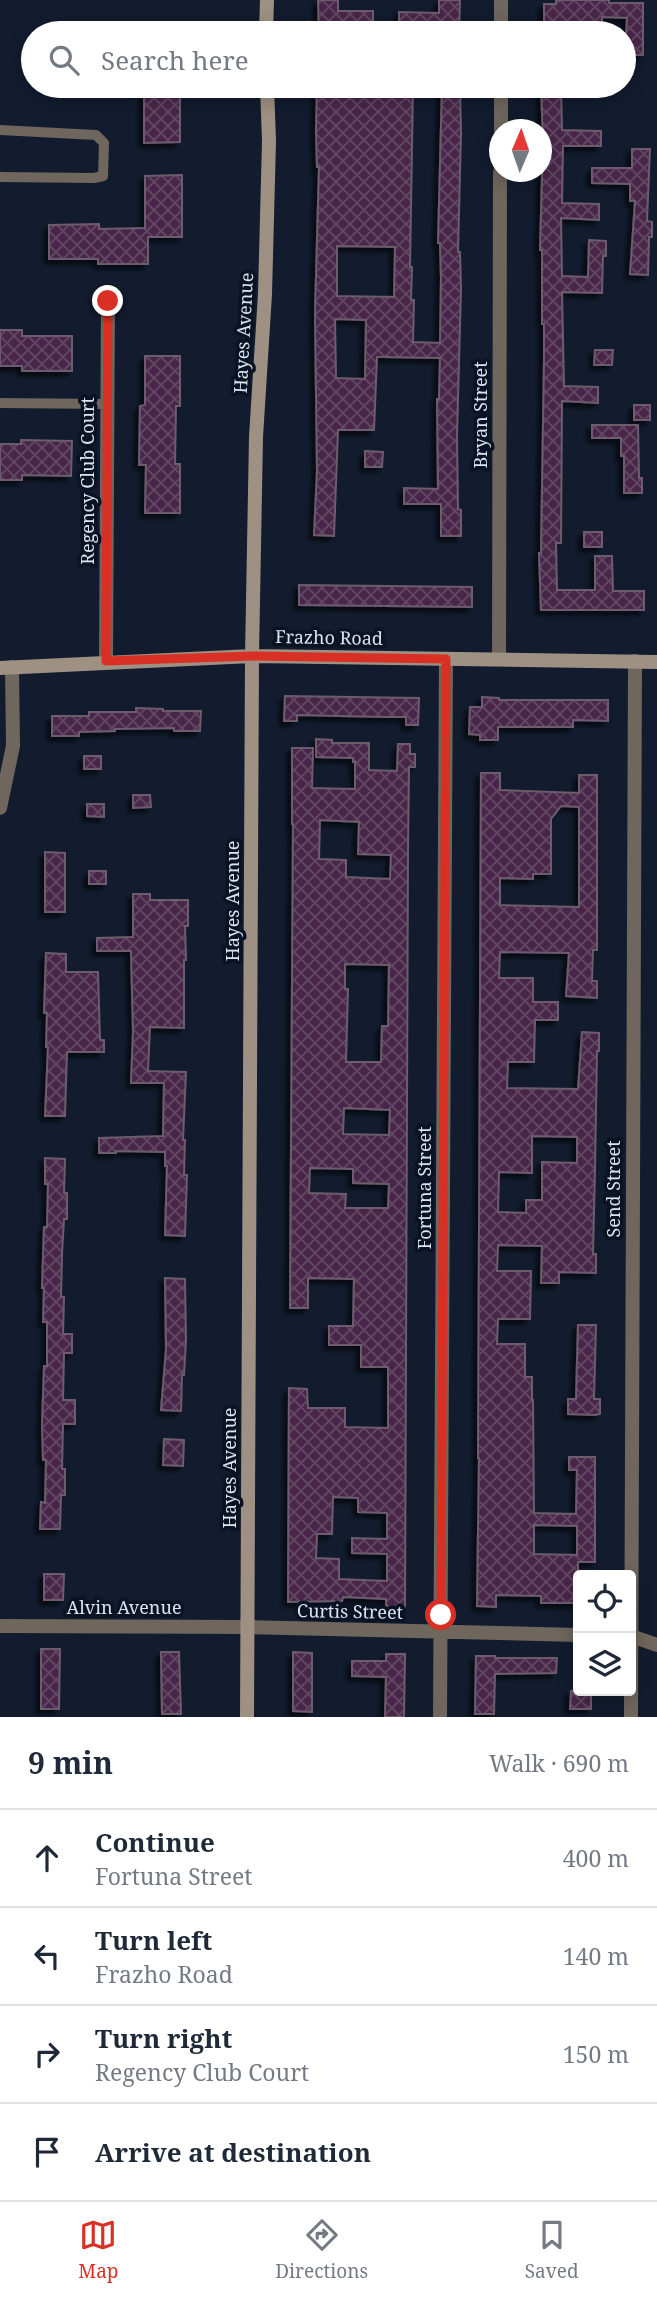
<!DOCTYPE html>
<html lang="en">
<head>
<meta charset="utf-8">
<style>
  body { margin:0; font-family:"Noto Serif",serif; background:#f2f2f3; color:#1f2937 }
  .controls { position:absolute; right:21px; bottom:21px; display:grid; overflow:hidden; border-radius:7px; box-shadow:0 4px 18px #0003 }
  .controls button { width:63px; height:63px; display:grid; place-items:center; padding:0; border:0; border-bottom:2px solid #e0e1e3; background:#fff; color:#1f2937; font:35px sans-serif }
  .compass { position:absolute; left:489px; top:119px; width:63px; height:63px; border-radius:50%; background:#fff; box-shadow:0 4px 18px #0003; rotate:2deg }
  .stop { position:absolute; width:21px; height:21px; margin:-16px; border:5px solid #d93025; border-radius:50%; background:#fff }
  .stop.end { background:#d93025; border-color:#fff; box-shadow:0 2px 7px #0008 }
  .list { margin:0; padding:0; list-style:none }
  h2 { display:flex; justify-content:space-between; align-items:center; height:91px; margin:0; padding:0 28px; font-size:30px }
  h2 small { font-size:23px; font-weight:400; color:#747a83 }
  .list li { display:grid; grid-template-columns:46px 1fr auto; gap:21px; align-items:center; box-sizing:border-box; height:98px; padding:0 28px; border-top:2px solid #e0e1e3 }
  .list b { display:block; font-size:26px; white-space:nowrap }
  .list p { margin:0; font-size:23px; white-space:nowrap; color:#747a83 }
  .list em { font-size:23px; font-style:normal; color:#747a83 }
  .icon { flex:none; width:38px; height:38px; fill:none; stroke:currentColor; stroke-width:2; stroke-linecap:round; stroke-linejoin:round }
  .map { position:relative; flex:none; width:657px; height:1717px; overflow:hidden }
  .search { position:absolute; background:#fff; box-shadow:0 4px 18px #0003; left:21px; right:21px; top:21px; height:77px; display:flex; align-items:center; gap:18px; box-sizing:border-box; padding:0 24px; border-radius:38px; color:#747a83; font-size:26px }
  .sheet { height:483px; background:#fff }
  nav { display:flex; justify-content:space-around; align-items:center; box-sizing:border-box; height:98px; border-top:2px solid #e0e1e3; background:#fff; font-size:19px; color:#747a83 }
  nav a { display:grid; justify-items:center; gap:4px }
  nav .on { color:#d93025 }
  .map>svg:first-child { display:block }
  .building { fill:url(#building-cross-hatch); stroke:#6d5b6e; stroke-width:2; fill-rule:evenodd; filter:url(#shadow) }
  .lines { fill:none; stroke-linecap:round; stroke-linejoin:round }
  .lane { stroke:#6f665d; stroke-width:10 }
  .street { stroke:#6f665d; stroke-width:14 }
  .secondary { stroke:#9e9183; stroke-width:14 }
  .route { stroke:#d93025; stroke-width:9 }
  .labels { text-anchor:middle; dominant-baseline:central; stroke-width:7; stroke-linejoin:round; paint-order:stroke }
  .street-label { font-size:18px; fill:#dbe3f0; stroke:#091324 }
</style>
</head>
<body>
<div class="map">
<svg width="657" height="1717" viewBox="0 0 657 1717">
  <defs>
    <pattern id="building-cross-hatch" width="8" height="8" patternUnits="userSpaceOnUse" patternTransform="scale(1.75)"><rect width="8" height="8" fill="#48284a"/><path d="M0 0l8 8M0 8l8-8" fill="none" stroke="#624764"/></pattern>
    <filter id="shadow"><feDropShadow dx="-4.5" dy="4.5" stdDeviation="2" flood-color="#0009"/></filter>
  </defs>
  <rect width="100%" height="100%" fill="#121c2e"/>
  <path class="building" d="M318,0H338V11H373V27L339,26V33H319Z
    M439,0H460L459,33H439V28H399V12L439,13Z
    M556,0H609V3H643V55H625L627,18L602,17V32L544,31V4H556Z
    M144,86H180V142L144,143Z
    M317,86H413L410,267H412L411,300H414L413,342L440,343L441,279L440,243H438L442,86H460L461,133L458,252H460L461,289L457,436L458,509L461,510V536H441V504H404V488L438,489L437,399H439L440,358L383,357H377L374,430H338L334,536L314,535L317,471L315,313L319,167H317L316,130ZM337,246L395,247L394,297L337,296ZM335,319L366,320L365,379L336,378Z
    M541,86H561L562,130L601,131V146H563L562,203L599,204V220L561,218L562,276L588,277L589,240L606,241V256H603L602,293L562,292L564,386L598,387V403L562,401L561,543H556L557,590H595V556H612L613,591H644V610H541L539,553H541L544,360V324H542V250H540L543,141Z
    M632,149H650L647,221L652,222V237H649L648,275L630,274L635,201H630V184L592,183V168H632Z
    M182,175V237H148V264H98V259H49V225L99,224V229L145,228V176Z
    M0,330H22V336H72V371H22V366H0Z
    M595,350H613L612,365H594Z
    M145,356H180V406H176L175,464H180V513H145L146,465H139L140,406L145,405Z
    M634,405H650V420H634Z
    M592,425H638L639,478H642V493H624V456H621V438H592Z
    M21,440L72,441L71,476L22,475V480H0V444H21Z
    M365,451L383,452L382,467H365Z
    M584,532H602V547H584Z
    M299,585L472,587V607L299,605Z
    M285,696L419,698L418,725H406V717H384L297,715V721H284Z
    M482,697L499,698V700H608V721L573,720V727H498V740H480V735L469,734L470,707H482Z
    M136,708L163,709V711H201L200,731H174V728L115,729V731L79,732V736H52V716H89V712H136Z
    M316,739L332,740V743H369V770L397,771L398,744H410V754H415V767H409L408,850L405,1608L386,1607V1599L343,1597L342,1601L288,1602L289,1388L307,1389L308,1408H345V1427L388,1428V1367H361V1345H329V1326H353L354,1279L308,1278V1308H290L293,824H292V748H313L312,788L355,789V762H353V758L316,757ZM320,820L359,822L358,854L391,855L390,879L346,877V860L319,859ZM345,964L389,965L388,1026H382L381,1062H346L348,989H345ZM344,1108L390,1110L389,1135L343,1134ZM310,1168L353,1169V1183L389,1184L388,1208H345L346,1194L309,1193ZM333,1497L358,1498V1512L387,1513V1539L352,1538V1553L387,1554V1581L339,1579V1559L316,1558L317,1534H332Z
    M84,756H101V769H84Z
    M481,773H500V790L579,793V775H597V950H593L592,981H597V998L566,996L569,953L500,952L499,978H533V1002H558V1020H535L534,1062H508L507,1088L578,1089L582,1032L599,1033V1051H597L595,1169L593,1254H596V1273L559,1272V1283H541L542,1246L498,1245L497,1271H531L530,1319H498L497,1344H525V1377H532V1400H533L534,1513L576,1514L577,1470H569V1457H595V1562H578V1603H541V1596L496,1595V1607L477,1606L479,1458H478ZM561,806L579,807V907L500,905V878L533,879V874H551V819ZM532,1136L577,1137V1163L542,1162V1200H526V1213L498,1212L499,1172L532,1173ZM534,1525L577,1526V1555L534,1554Z
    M133,795H150L151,807L133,808Z
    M87,804H104V817L87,816Z
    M45,852L65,853V912H45Z
    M89,871H106V884H89Z
    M133,894H150V900H188V926H185L186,960H184V1028L150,1027L148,1071L186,1072L183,1140H185L184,1175H187L185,1236L165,1235L167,1166H165V1152L116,1151V1153H99V1138L163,1136L164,1083H131L133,1032L131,951H97V938L133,937Z
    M46,953L66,954V972H98L100,1040H104V1052H67L65,1116H45L48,1047H46L47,1013H44Z
    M45,1158L65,1159L64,1193H67V1219H64L62,1254L61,1297H64L63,1334H72V1353H64L63,1400H75V1424H63L62,1469H65V1495H61L60,1529H40L41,1502L45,1503L46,1460H43L42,1426L44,1366H47V1322H43L44,1288H42L44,1227H47L48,1184H45Z
    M165,1278L185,1279L186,1340L184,1375H182L181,1411L161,1410L166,1349Z
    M578,1325H596L594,1399H600V1414L595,1415L568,1414V1399H576Z
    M164,1439L184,1440L183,1466L163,1465Z
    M44,1574H64L63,1600H44Z
    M41,1649H60L59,1709H41Z
    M161,1652H179L181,1714H162Z
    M293,1652L312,1653V1712L293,1711Z
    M386,1654H405L404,1717H385L386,1677L352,1676V1661H386Z
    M476,1656H495V1658H557L556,1673L495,1674L494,1714H475Z
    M571,1691H591V1709H570Z"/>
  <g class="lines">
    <path class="lane" d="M0,130L96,135L104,143L103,176L94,178L0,177
      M0,403L107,404"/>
    <path class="street" d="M501,33V0
      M501,130V86
      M499,659L500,172
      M106,661L108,301
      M0,808L13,746L12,667
      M0,1626L247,1627L578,1635
      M631,1636L657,1645
      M440,1717L446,659
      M631,1717L635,661"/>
    <path class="secondary" d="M266,33L267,0
      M0,668L252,656L657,662
      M247,1717L252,656L256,437L265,294L269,141L267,86"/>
  </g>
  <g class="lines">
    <path class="route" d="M108,301L106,661L252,656L446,659L441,1615"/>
  </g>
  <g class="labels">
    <g class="street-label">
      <text transform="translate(243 333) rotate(-87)">Hayes Avenue</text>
      <text transform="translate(480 415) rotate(-90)">Bryan Street</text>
      <text transform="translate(87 481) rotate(-90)">Regency Club Court</text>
      <text transform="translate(329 637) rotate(1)">Frazho Road</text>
      <text transform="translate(232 901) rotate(-90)">Hayes Avenue</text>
      <text transform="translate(424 1188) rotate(-90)">Fortuna Street</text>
      <text transform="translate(613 1189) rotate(-90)">Send Street</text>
      <text transform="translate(229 1468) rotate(-90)">Hayes Avenue</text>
      <text x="124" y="1607">Alvin Avenue</text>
      <text transform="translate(350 1611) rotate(1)">Curtis Street</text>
    </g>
  </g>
</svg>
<div class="controls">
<button><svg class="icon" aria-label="locate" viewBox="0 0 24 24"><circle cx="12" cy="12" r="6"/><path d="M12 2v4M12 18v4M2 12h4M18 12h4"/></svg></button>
<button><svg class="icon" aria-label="layers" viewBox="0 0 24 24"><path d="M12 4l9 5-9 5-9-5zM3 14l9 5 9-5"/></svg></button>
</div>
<svg class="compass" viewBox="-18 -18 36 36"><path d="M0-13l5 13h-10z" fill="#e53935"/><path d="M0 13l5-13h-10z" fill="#747a83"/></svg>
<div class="stop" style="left:441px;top:1615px"></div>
<div class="stop end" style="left:108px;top:301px"></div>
<div class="search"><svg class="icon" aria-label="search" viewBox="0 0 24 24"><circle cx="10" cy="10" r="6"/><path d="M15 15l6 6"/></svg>Search here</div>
</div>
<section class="sheet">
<h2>9 min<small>Walk · 690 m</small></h2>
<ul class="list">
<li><svg class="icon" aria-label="ahead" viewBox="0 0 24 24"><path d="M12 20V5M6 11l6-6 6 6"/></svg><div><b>Continue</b><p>Fortuna Street</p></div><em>400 m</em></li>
<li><svg class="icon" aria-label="left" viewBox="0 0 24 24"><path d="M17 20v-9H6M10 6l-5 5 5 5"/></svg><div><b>Turn left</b><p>Frazho Road</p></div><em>140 m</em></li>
<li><svg class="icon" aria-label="right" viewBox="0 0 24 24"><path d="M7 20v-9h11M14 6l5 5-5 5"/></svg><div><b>Turn right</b><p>Regency Club Court</p></div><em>150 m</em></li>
<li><svg class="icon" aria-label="arrive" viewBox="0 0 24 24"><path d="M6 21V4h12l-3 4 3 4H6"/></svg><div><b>Arrive at destination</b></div></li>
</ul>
</section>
<nav>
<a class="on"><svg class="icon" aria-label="map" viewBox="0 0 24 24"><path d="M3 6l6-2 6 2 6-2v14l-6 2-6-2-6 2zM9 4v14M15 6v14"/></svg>Map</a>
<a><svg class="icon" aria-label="directions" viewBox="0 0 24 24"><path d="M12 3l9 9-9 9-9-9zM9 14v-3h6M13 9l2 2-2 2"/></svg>Directions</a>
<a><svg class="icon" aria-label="saved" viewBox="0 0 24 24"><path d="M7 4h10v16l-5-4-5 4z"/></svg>Saved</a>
</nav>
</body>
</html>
